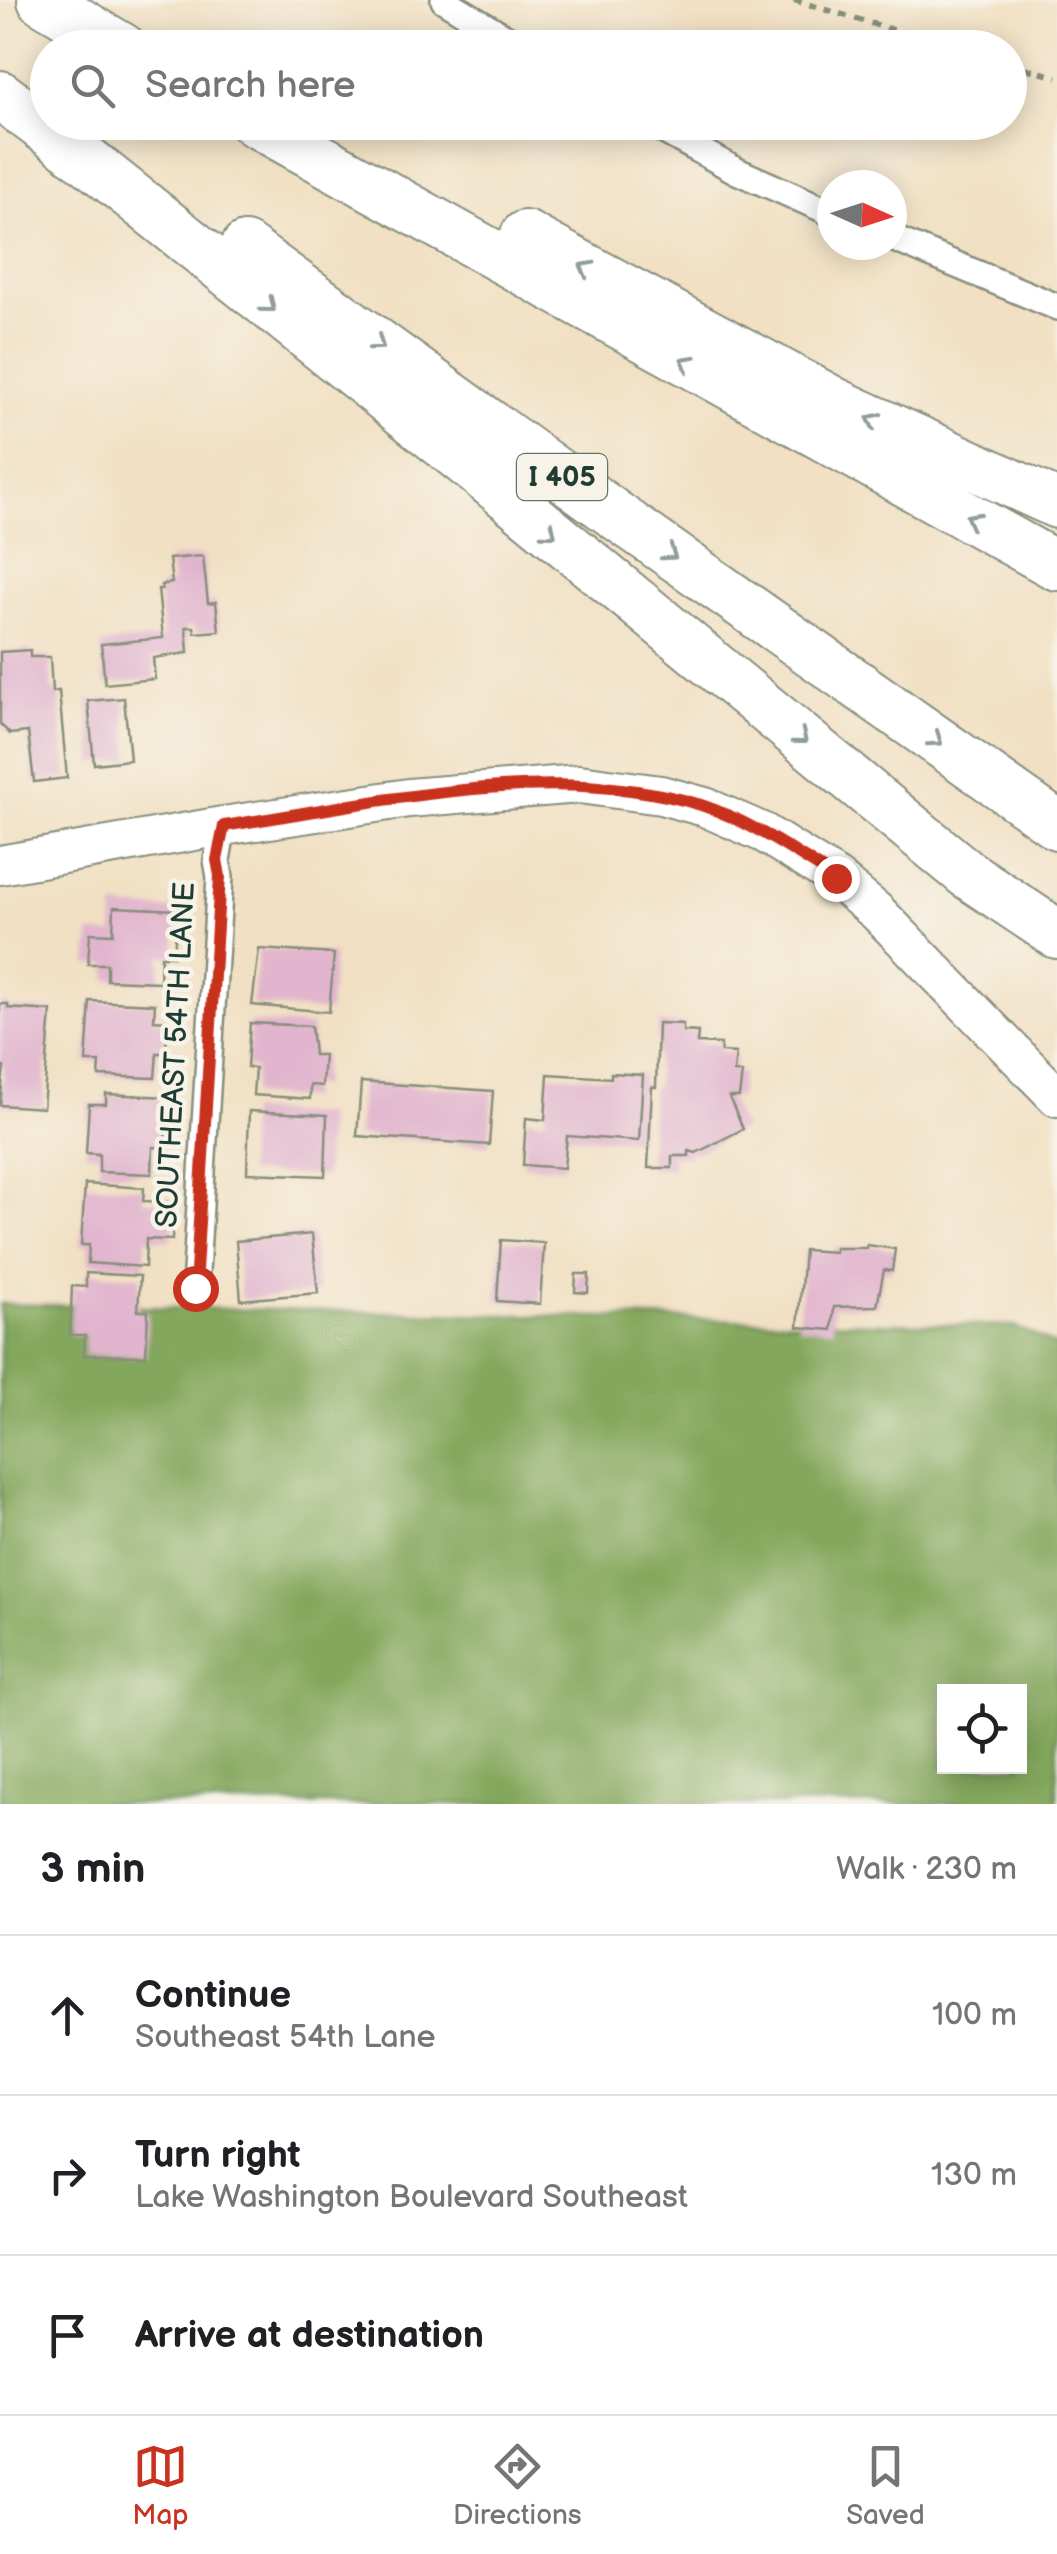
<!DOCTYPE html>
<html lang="en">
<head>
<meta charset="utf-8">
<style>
  body { margin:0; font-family:"Balsamiq Sans",sans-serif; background:#f2f2f2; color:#202124 }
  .controls { position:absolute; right:30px; bottom:30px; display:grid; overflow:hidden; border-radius:0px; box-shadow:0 5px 25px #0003 }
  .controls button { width:90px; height:90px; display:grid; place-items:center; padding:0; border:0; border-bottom:2px solid #e0e0e0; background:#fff; color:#202124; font:50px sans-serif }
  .compass { position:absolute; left:817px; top:170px; width:90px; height:90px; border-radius:50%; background:#fff; box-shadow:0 5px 25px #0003; rotate:93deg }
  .stop { position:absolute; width:30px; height:30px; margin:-22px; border:8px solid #c8321e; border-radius:50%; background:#fff }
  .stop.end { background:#c8321e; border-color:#fff; box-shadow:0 2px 10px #0008 }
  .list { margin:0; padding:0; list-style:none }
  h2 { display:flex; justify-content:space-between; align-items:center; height:130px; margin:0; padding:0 40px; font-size:42px }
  h2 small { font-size:32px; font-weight:400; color:#757577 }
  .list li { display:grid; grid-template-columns:65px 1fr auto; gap:30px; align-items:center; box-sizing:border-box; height:160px; padding:0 40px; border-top:2px solid #e0e0e0 }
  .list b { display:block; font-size:38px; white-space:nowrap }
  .list p { margin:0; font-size:32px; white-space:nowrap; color:#757577 }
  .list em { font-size:32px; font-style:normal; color:#757577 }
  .icon { flex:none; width:55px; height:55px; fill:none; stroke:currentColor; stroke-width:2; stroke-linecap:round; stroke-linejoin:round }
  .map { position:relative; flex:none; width:1057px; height:1804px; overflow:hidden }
  .search { position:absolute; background:#fff; box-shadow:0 5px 25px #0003; left:30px; right:30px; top:30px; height:110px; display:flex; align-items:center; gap:25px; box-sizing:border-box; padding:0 35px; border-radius:55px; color:#757577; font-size:38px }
  .sheet { height:610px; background:#fff }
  nav { display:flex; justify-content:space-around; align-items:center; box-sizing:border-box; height:140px; border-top:2px solid #e0e0e0; background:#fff; font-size:28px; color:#757577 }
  nav a { display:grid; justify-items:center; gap:5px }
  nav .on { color:#c8321e }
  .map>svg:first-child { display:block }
  .forest { fill:#83a75c; stroke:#517248; stroke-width:2.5; fill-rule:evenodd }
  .building { fill:#e1b5ce }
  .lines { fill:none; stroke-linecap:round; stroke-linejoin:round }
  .street-casing { stroke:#888e7c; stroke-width:30 }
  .secondary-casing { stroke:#888e7c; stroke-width:42 }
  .highway-casing { stroke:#888e7c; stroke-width:52 }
  .path { stroke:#888e7c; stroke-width:6; stroke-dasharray:8 8; stroke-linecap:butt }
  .street { stroke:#fff; stroke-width:25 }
  .secondary { stroke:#fff; stroke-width:38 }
  .highway { stroke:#fff; stroke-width:48 }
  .oneway { stroke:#8f9e9a }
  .route { stroke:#c8321e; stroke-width:12 }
  .labels { text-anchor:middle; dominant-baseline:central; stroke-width:9; stroke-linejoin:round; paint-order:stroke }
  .shield { fill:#f7f3e8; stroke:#60746a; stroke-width:2.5 }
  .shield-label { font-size:28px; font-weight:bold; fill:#1f3d34 }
  .street-label { font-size:30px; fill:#1f3d34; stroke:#f7f3e8 }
</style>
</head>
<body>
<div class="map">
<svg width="1057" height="1804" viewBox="0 0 1057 1804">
  <rect width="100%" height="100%" fill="#f7f3e8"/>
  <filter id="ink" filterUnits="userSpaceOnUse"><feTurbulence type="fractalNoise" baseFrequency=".01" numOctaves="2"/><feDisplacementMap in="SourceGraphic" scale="20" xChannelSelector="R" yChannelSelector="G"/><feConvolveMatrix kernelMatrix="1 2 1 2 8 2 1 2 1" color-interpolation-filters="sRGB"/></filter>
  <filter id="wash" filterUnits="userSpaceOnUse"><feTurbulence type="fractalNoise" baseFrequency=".0048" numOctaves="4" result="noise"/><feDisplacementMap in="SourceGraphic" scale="40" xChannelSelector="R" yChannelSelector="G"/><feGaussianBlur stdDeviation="2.25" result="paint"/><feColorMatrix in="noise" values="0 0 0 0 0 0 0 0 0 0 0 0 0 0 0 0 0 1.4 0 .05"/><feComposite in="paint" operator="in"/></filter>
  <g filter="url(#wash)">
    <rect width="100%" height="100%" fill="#f1e0c3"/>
    <path class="forest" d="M0,1304L1013,1326L1057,1346V1804H0ZM944,1692H1020V1766H944Z"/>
    <g id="blocks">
      <path class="building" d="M203,556L208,603L216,602L219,631L195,633L194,627H186L188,653L153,658L155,679L105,684L101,644L163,638L158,589H162L161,585L172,583L169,559Z
        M30,650V657H50L52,692L59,691L67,778L34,782L28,732L10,734L0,724V652Z
        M124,698L130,760L94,764L88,701Z
        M114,907L177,910L174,956H161L160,982L107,980V964H88L90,933L113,934Z
        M259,949L334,954L329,1012L252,1005Z
        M90,1001L155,1004L154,1020L167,1021L166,1053H157L155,1078L99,1076L100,1062H86Z
        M0,1004H8V1008L51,1011L43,1108L0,1105L4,1067H0Z
        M250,1023L311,1026L314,1055H324L322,1086L310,1085V1099L253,1095L255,1068L247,1067Z
        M658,1023L683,1024V1031L698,1032L697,1043L721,1044V1052L736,1053L734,1072L742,1073L739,1097H729L743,1129L696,1153L689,1151V1156H672V1168H648L652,1087H656Z
        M611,1073L643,1075L639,1141L567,1136L564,1168L523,1165L526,1118L545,1120L548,1074L611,1078Z
        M361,1082L493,1091L489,1145L357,1136Z
        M106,1094L168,1097L165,1148L153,1147L152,1174L99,1172V1154L86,1153L89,1104H106Z
        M249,1111L327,1115L325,1176L247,1173Z
        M85,1184L144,1188L143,1201L174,1202L172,1240L146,1239L145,1267L88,1263L89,1245H81Z
        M312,1234L318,1293L241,1300L236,1241Z
        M501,1240L544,1243L540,1304L497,1301Z
        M867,1245L895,1249L892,1271L884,1270L877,1306L834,1307L832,1330L798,1327L804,1250L835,1252V1248H866Z
        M86,1273L140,1276L138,1311H148L146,1356L84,1355L85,1335H70L72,1286L86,1287Z
        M576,1274H589L588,1293L575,1292Z"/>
    </g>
  </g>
  <g filter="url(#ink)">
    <use href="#blocks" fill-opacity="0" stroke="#888e7c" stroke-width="2.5"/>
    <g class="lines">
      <defs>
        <path id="street" d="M444,0L523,48
          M648,122L737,171L832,213
          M892,238L1057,307
          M195,1288L220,877L217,860L223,826"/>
        <path id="secondary" d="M0,865L223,826L409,798L579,784L661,795L705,807L764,833L836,878L877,912L1057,1097"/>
        <path id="highway" d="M42,0L123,48
          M0,95L88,161L483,476L967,874L1057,934
          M254,122L1057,566
          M525,235L833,401L1057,504
          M245,247L617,516L1057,825"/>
      </defs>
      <use href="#street" class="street-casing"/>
      <use href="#secondary" class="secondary-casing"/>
      <use href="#highway" class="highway-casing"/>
      <path class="path" d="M794,0L952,48
        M1010,64L1057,77"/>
      <use href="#street" class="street"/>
      <use href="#secondary" class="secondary"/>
      <use href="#highway" class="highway"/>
    </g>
    <defs><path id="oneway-chevron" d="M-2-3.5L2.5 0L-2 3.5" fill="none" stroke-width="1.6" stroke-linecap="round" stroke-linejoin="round" transform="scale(2.5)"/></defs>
    <g class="oneway">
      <use href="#oneway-chevron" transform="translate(586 268) rotate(-152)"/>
      <use href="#oneway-chevron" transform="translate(269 306) rotate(39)"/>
      <use href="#oneway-chevron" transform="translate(378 344) rotate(36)"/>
      <use href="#oneway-chevron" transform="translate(687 362) rotate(-151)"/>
      <use href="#oneway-chevron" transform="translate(873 420) rotate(-155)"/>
      <use href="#oneway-chevron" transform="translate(972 519) rotate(-151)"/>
      <use href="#oneway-chevron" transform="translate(550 532) rotate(39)"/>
      <use href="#oneway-chevron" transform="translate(670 554) rotate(35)"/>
      <use href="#oneway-chevron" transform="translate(801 738) rotate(39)"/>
      <use href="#oneway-chevron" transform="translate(936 740) rotate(35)"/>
    </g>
  </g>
  <g class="lines" filter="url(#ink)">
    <path class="route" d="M195,1288L220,876L217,860L224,826C373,803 554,760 701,805C750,821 793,851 836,878"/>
  </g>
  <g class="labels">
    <rect class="shield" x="517" y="454" width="90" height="46" rx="8"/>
    <g class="shield-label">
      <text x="562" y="477">I 405</text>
    </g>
    <g class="street-label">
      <text transform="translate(176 1055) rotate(-87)">SOUTHEAST 54TH LANE</text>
    </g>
  </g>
</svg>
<div class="controls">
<button><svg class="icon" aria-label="locate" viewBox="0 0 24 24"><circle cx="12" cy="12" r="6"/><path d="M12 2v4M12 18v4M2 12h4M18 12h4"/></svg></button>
</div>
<svg class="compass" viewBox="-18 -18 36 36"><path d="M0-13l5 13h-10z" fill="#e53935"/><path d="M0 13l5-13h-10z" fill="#757577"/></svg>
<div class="stop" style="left:195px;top:1288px"></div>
<div class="stop end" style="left:836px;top:878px"></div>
<div class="search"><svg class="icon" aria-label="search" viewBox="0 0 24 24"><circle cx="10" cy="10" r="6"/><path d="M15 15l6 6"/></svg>Search here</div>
</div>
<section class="sheet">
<h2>3 min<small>Walk · 230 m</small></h2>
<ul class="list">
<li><svg class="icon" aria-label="ahead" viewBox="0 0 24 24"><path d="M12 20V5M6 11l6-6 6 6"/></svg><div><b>Continue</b><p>Southeast 54th Lane</p></div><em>100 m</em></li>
<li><svg class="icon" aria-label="right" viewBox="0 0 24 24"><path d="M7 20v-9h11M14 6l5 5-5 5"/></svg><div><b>Turn right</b><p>Lake Washington Boulevard Southeast</p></div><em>130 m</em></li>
<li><svg class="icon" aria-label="arrive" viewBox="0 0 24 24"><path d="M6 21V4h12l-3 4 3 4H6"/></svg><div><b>Arrive at destination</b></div></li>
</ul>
</section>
<nav>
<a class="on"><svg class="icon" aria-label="map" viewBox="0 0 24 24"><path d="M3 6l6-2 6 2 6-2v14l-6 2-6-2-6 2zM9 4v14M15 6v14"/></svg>Map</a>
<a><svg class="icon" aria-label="directions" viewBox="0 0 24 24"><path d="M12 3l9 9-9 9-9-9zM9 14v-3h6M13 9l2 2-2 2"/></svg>Directions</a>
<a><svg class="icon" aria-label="saved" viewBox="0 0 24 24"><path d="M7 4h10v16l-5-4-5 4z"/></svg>Saved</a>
</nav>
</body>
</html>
